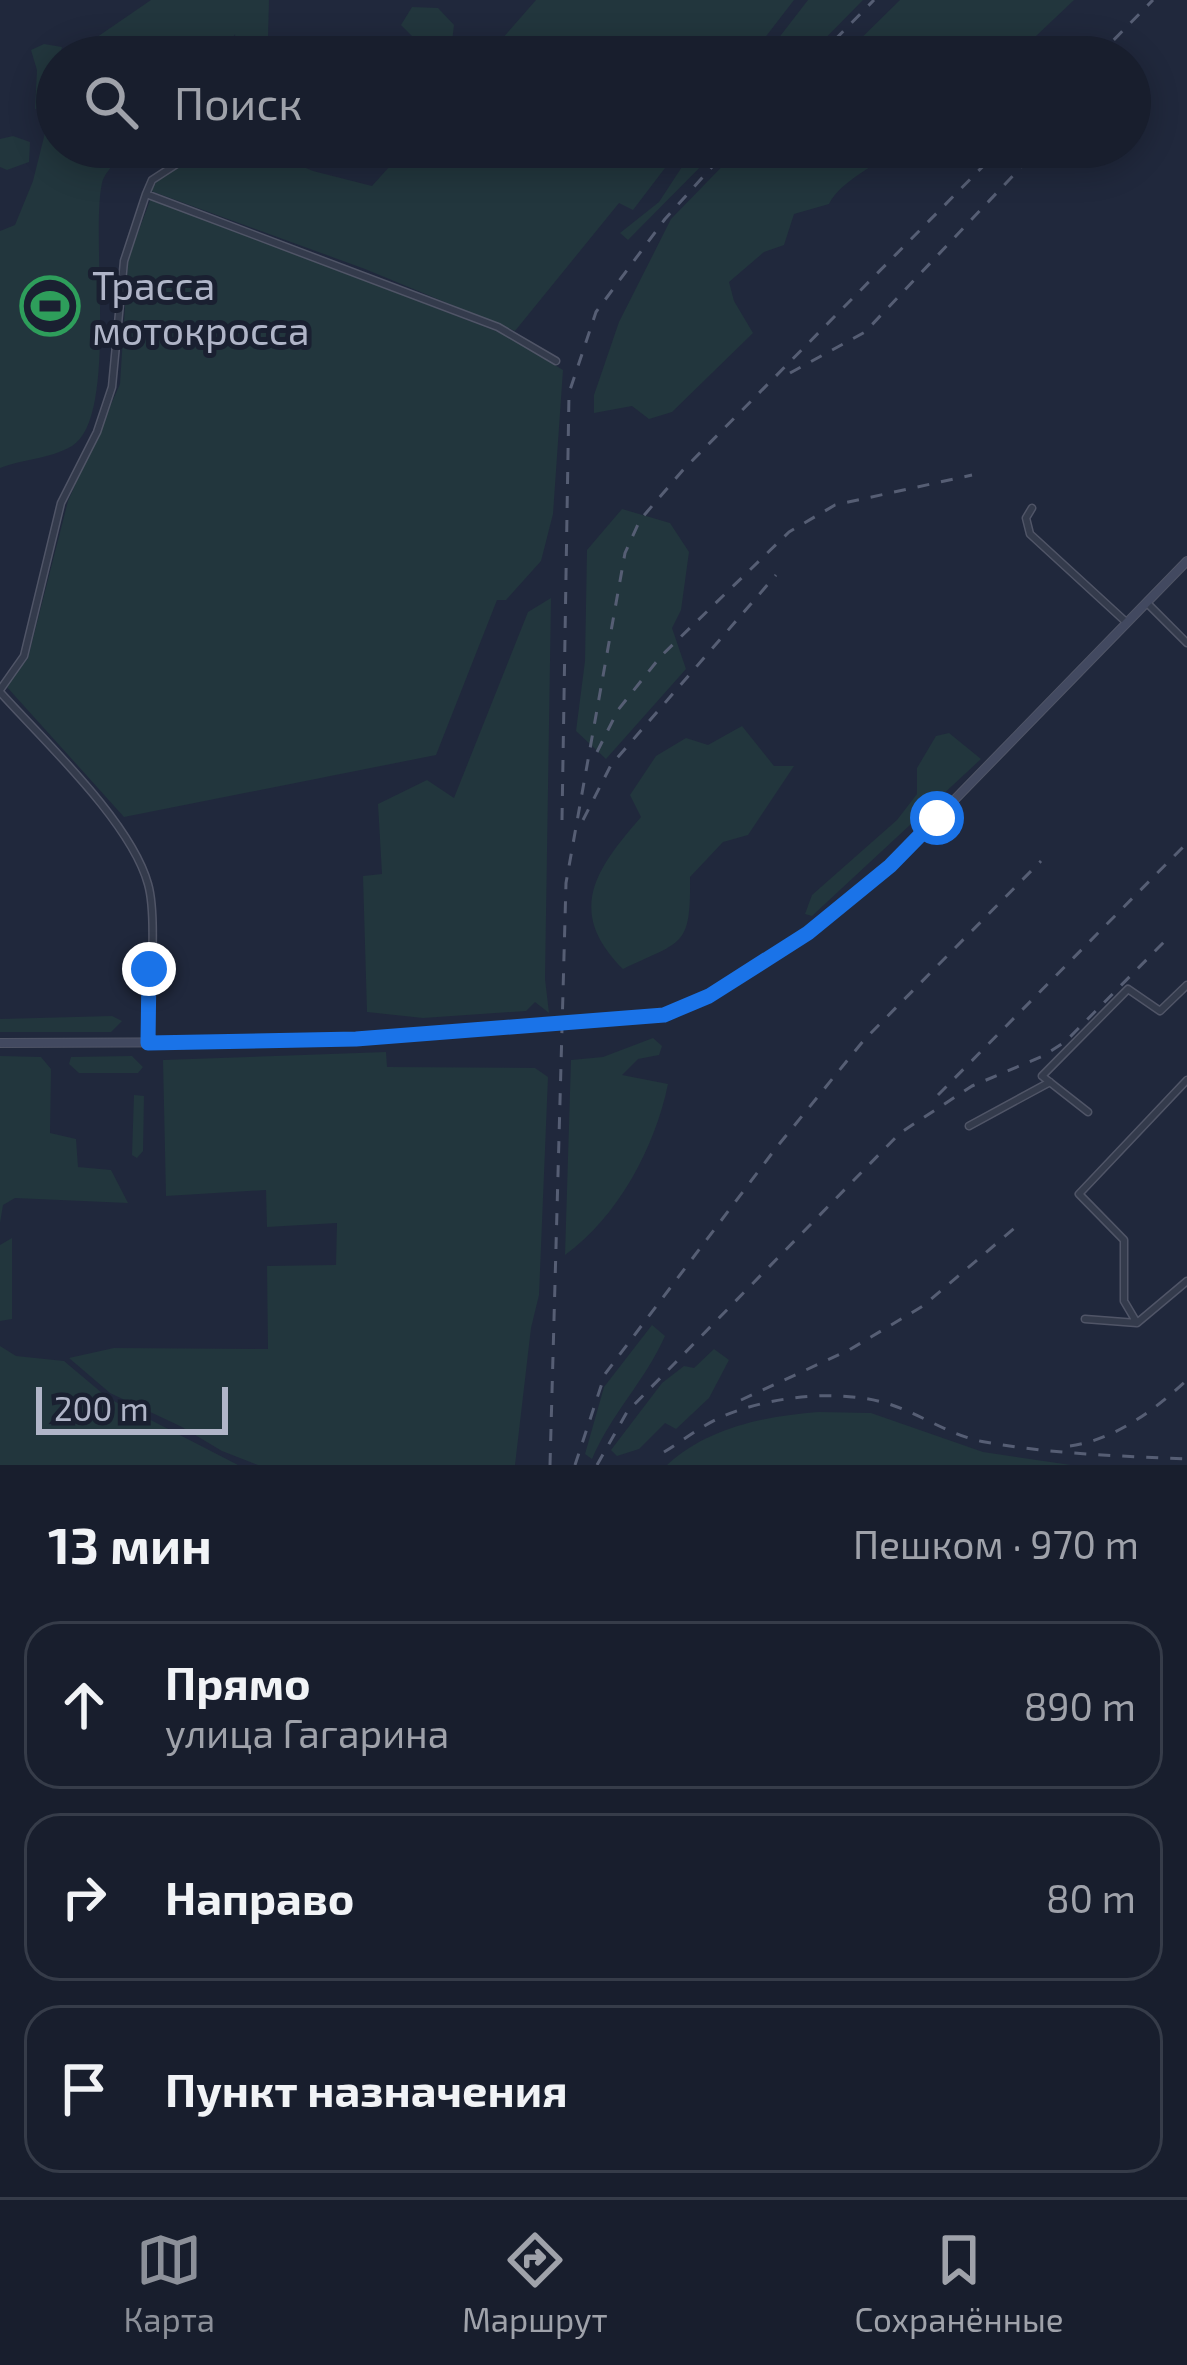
<!DOCTYPE html>
<html lang="ru">
<head>
<meta charset="utf-8">
<style>
  body { margin:0; font-family:"Exo 2",sans-serif; background:#252b39; color:#f1f3f6 }
  .scale { position:absolute; left:36px; bottom:30px; width:192px; box-sizing:border-box; padding-left:12px; border:6px solid #b0b5c8; border-top:0; font-size:33px; line-height:42px; white-space:nowrap; color:#b0b5c8; -webkit-text-stroke:9px #1a2031; paint-order:stroke }
  .stop { position:absolute; width:36px; height:36px; margin:-27px; border:9px solid #1a73e8; border-radius:50%; background:#fff }
  .stop.end { background:#1a73e8; border-color:#fff; box-shadow:0 3px 12px #0008 }
  .list { margin:0; padding:0; list-style:none }
  h2 { display:flex; justify-content:space-between; align-items:center; height:156px; margin:0; padding:0 48px; font-size:51px }
  h2 small { font-size:39px; font-weight:400; color:#9fa2aa }
  .list li { display:grid; grid-template-columns:78px 1fr auto; gap:36px; align-items:center; box-sizing:border-box; height:168px; margin:0 24px 24px; padding:0 24px; border:3px solid #363c49; border-radius:36px }
  .list b { display:block; font-size:45px; white-space:nowrap }
  .list p { margin:0; font-size:39px; white-space:nowrap; color:#9fa2aa }
  .list em { font-size:39px; font-style:normal; color:#9fa2aa }
  .icon { flex:none; width:66px; height:66px; fill:none; stroke:currentColor; stroke-width:2; stroke-linecap:round; stroke-linejoin:round }
  .map { position:relative; flex:none; width:1187px; height:1465px; overflow:hidden }
  .search { position:absolute; background:#181e2d; box-shadow:0 6px 30px #0003; left:36px; right:36px; top:36px; height:132px; display:flex; align-items:center; gap:30px; box-sizing:border-box; padding:0 42px; border-radius:66px; color:#9fa2aa; font-size:45px }
  .sheet { height:732px; background:#181e2d }
  nav { display:flex; justify-content:space-around; align-items:center; box-sizing:border-box; height:168px; border-top:3px solid #363c49; background:#181e2d; font-size:33px; color:#9fa2aa }
  nav a { display:grid; justify-items:center; gap:6px }
  nav .on { color:#8c9099 }
  .map>svg:first-child { display:block }
  .green { fill:#22363d }
  .lines { fill:none; stroke-linecap:round; stroke-linejoin:round }
  .street-casing { stroke:#505567; stroke-width:9 }
  .secondary-casing { stroke:#505567; stroke-width:10 }
  .street { stroke:#343b4c; stroke-width:6 }
  .secondary { stroke:#424960; stroke-width:8 }
  .rail { stroke:#565e74; stroke-width:3; stroke-dasharray:12 12; stroke-linecap:butt }
  .secondary-bridge-casing { stroke:#505567; stroke-width:10; stroke-linecap:butt }
  .secondary-bridge { stroke:#424960; stroke-width:8 }
  .route { stroke:#1a73e8; stroke-width:15 }
  .labels { text-anchor:middle; dominant-baseline:central; stroke-width:10; stroke-linejoin:round; paint-order:stroke }
  .poi-label { font-size:39px; fill:#b0b5c8; stroke:#1a2031; text-anchor:start }
</style>
</head>
<body>
<div class="map">
<svg width="1187" height="1465" viewBox="0 0 1187 1465">
  <rect width="100%" height="100%" fill="#20283c"/>
  <path class="green" d="M151,0H269L268,37L275,57H237L235,34L230,43L234,57H68Z
    M536,0H794L750,57H486Z
    M808,0H863L807,57H764Z
    M900,0H1074L1014,57H842Z
    M412,7L438,8L454,25L452,42L434,36H412L401,25Z
    M44,44L62,47L45,107L35,109L37,70L31,50Z
    M57,85V147H131C122,157 105,170 102,183C90,237 119,418 72,446C50,459 23,459 0,468V231L15,225L33,181Z
    M13,136L30,142L29,162L7,170L0,167V139Z
    M229,147H257L313,171L372,186L407,147H681L633,210L619,203L515,331L365,269L151,191L159,177L193,158L215,165Z
    M695,147H720L628,240L620,233L659,202Z
    M741,147H896C876,167 841,180 829,204L794,214L784,245L764,252L729,282L734,301L753,333L672,412L649,419L632,406L594,413V395L619,322L671,219Z
    M151,198L506,335L563,370L553,514L541,561L506,600H497L436,755L124,817L6,686L28,658L68,501L120,384L128,259Z
    M622,509L670,523L689,552L681,610L672,628L686,669L606,759L576,731L585,661L587,550Z
    M551,598L545,979L549,1013L535,1002L526,1011L423,1018L367,1012L363,876L382,874L378,804L427,780L454,798L528,612Z
    M742,726L774,766H794L748,835L723,842L690,877C691,949 682,940 623,969C565,911 596,869 641,817L630,795L656,756L686,738L708,745Z
    M949,733L981,759L812,916L805,914L812,895L897,820L917,794V768L936,736Z
    M112,1016L122,1021L111,1032H0V1019Z
    M653,1038L662,1046L659,1055L638,1059L622,1075L668,1084C655,1147 618,1217 565,1255L571,1060L603,1057Z
    M386,1052L387,1067L535,1068L548,1077L539,1295L531,1328L515,1465H258L222,1451L182,1427L110,1393L69,1358L114,1348L268,1349L267,1266L336,1265L337,1223L267,1227L266,1190L166,1196L163,1060Z
    M0,1056L41,1057L51,1069L50,1133L76,1139L78,1167L111,1170L128,1203L15,1198L3,1205L0,1223Z
    M132,1056L143,1067L138,1073H79L69,1064L71,1057Z
    M134,1095L144,1096L143,1151L137,1158L132,1155Z
    M12,1238V1319L0,1321V1245Z
    M652,1325L665,1336C645,1381 611,1414 592,1459L585,1454L604,1387Z
    M0,1346L16,1356L64,1361L108,1398L238,1465H0Z
    M714,1349L729,1360L709,1398L676,1429L665,1423L639,1449L617,1456L611,1450L662,1383L684,1366L694,1368Z
    M818,1412L871,1413L983,1452L1071,1465H667C707,1428 765,1416 818,1412Z"/>
  <g class="lines">
    <defs>
      <path id="street" d="M146,194L152,180L189,156L213,160
        M1032,508L1026,518L1030,534L1126,622
        M1147,603L1187,643
        M0,690L24,656L61,503L97,432L112,387L124,261L146,194L498,327L556,361
        M0,692C44,741 131,822 148,884C158,918 149,1003 148,1043
        M1088,1112L1042,1076L1128,989L1160,1011L1187,985
        M969,1126L1050,1082
        M1085,1319L1137,1323L1187,1281
        M1137,1323L1124,1301V1240L1079,1194L1187,1080"/>
      <path id="secondary" d="M579,1023L648,1018L678,1011L727,985L809,933L890,866L1187,561
        M0,1043L289,1042L533,1027"/>
    </defs>
    <use href="#street" class="street-casing"/>
    <use href="#secondary" class="secondary-casing"/>
    <use href="#street" class="street"/>
    <use href="#secondary" class="secondary"/>
    <path class="rail" d="M818,57L874,0
      M1097,57L1153,0
      M790,373L865,332L1025,163
      M597,752L618,710L661,656L789,532L835,505L972,475
      M562,820L569,393L596,312L665,219L730,147
      M583,820L611,765L776,575
      M938,1095L1187,843
      M741,1400L849,1350L923,1306L1017,1226
      M1070,1446C1114,1440 1155,1410 1187,1380
      M664,1452C682,1441 700,1427 719,1418C766,1397 832,1389 882,1402C917,1411 949,1436 985,1442C1052,1454 1120,1456 1187,1459
      M550,1465L566,883L625,553L640,520L683,470L1002,147
      M575,1465L605,1374L776,1148L864,1040L1041,861
      M597,1465L627,1412L900,1133L972,1086L1043,1056L1065,1042L1164,942"/>
    <defs>
      <path id="secondary-bridge" d="M533,1027L579,1023"/>
    </defs>
    <use href="#secondary-bridge" class="secondary-bridge-casing"/>
    <use href="#secondary-bridge" class="secondary-bridge"/>
  </g>
  <g class="lines">
    <path class="route" d="M149,969L148,1043L356,1039L664,1015L709,996L808,933L890,866L937,818"/>
  </g>
  <defs>
    <symbol id="stadium-ring" viewBox="-11 -11 22 22"><circle r="9.5" fill="#1a2031" stroke="#2e9e5b" stroke-width="1.5"/><path d="M0-5a6.5 5 0 1 0 0 10a6.5 5 0 1 0 0-10ZM-3.5-1.8h7v3.6h-7Z" fill="#2e9e5b"/></symbol>
  </defs>
  <g fill-rule="evenodd">
    <use href="#stadium-ring" x="17" y="273" width="66" height="66"/>
  </g>
  <g class="labels">
    <g class="poi-label">
      <text x="92" y="284">Трасса<tspan x="92" dy="45">мотокросса</tspan></text>
    </g>
  </g>
</svg>
<div class="scale">200 m</div>
<div class="stop" style="left:937px;top:818px"></div>
<div class="stop end" style="left:149px;top:969px"></div>
<div class="search"><svg class="icon" aria-label="search" viewBox="0 0 24 24"><circle cx="10" cy="10" r="6"/><path d="M15 15l6 6"/></svg>Поиск</div>
</div>
<section class="sheet">
<h2>13 мин<small>Пешком · 970 m</small></h2>
<ul class="list">
<li><svg class="icon" aria-label="ahead" viewBox="0 0 24 24"><path d="M12 20V5M6 11l6-6 6 6"/></svg><div><b>Прямо</b><p>улица Гагарина</p></div><em>890 m</em></li>
<li><svg class="icon" aria-label="right" viewBox="0 0 24 24"><path d="M7 20v-9h11M14 6l5 5-5 5"/></svg><div><b>Направо</b></div><em>80 m</em></li>
<li><svg class="icon" aria-label="arrive" viewBox="0 0 24 24"><path d="M6 21V4h12l-3 4 3 4H6"/></svg><div><b>Пункт назначения</b></div></li>
</ul>
</section>
<nav>
<a class="on"><svg class="icon" aria-label="map" viewBox="0 0 24 24"><path d="M3 6l6-2 6 2 6-2v14l-6 2-6-2-6 2zM9 4v14M15 6v14"/></svg>Карта</a>
<a><svg class="icon" aria-label="directions" viewBox="0 0 24 24"><path d="M12 3l9 9-9 9-9-9zM9 14v-3h6M13 9l2 2-2 2"/></svg>Маршрут</a>
<a><svg class="icon" aria-label="saved" viewBox="0 0 24 24"><path d="M7 4h10v16l-5-4-5 4z"/></svg>Сохранённые</a>
</nav>
</body>
</html>
